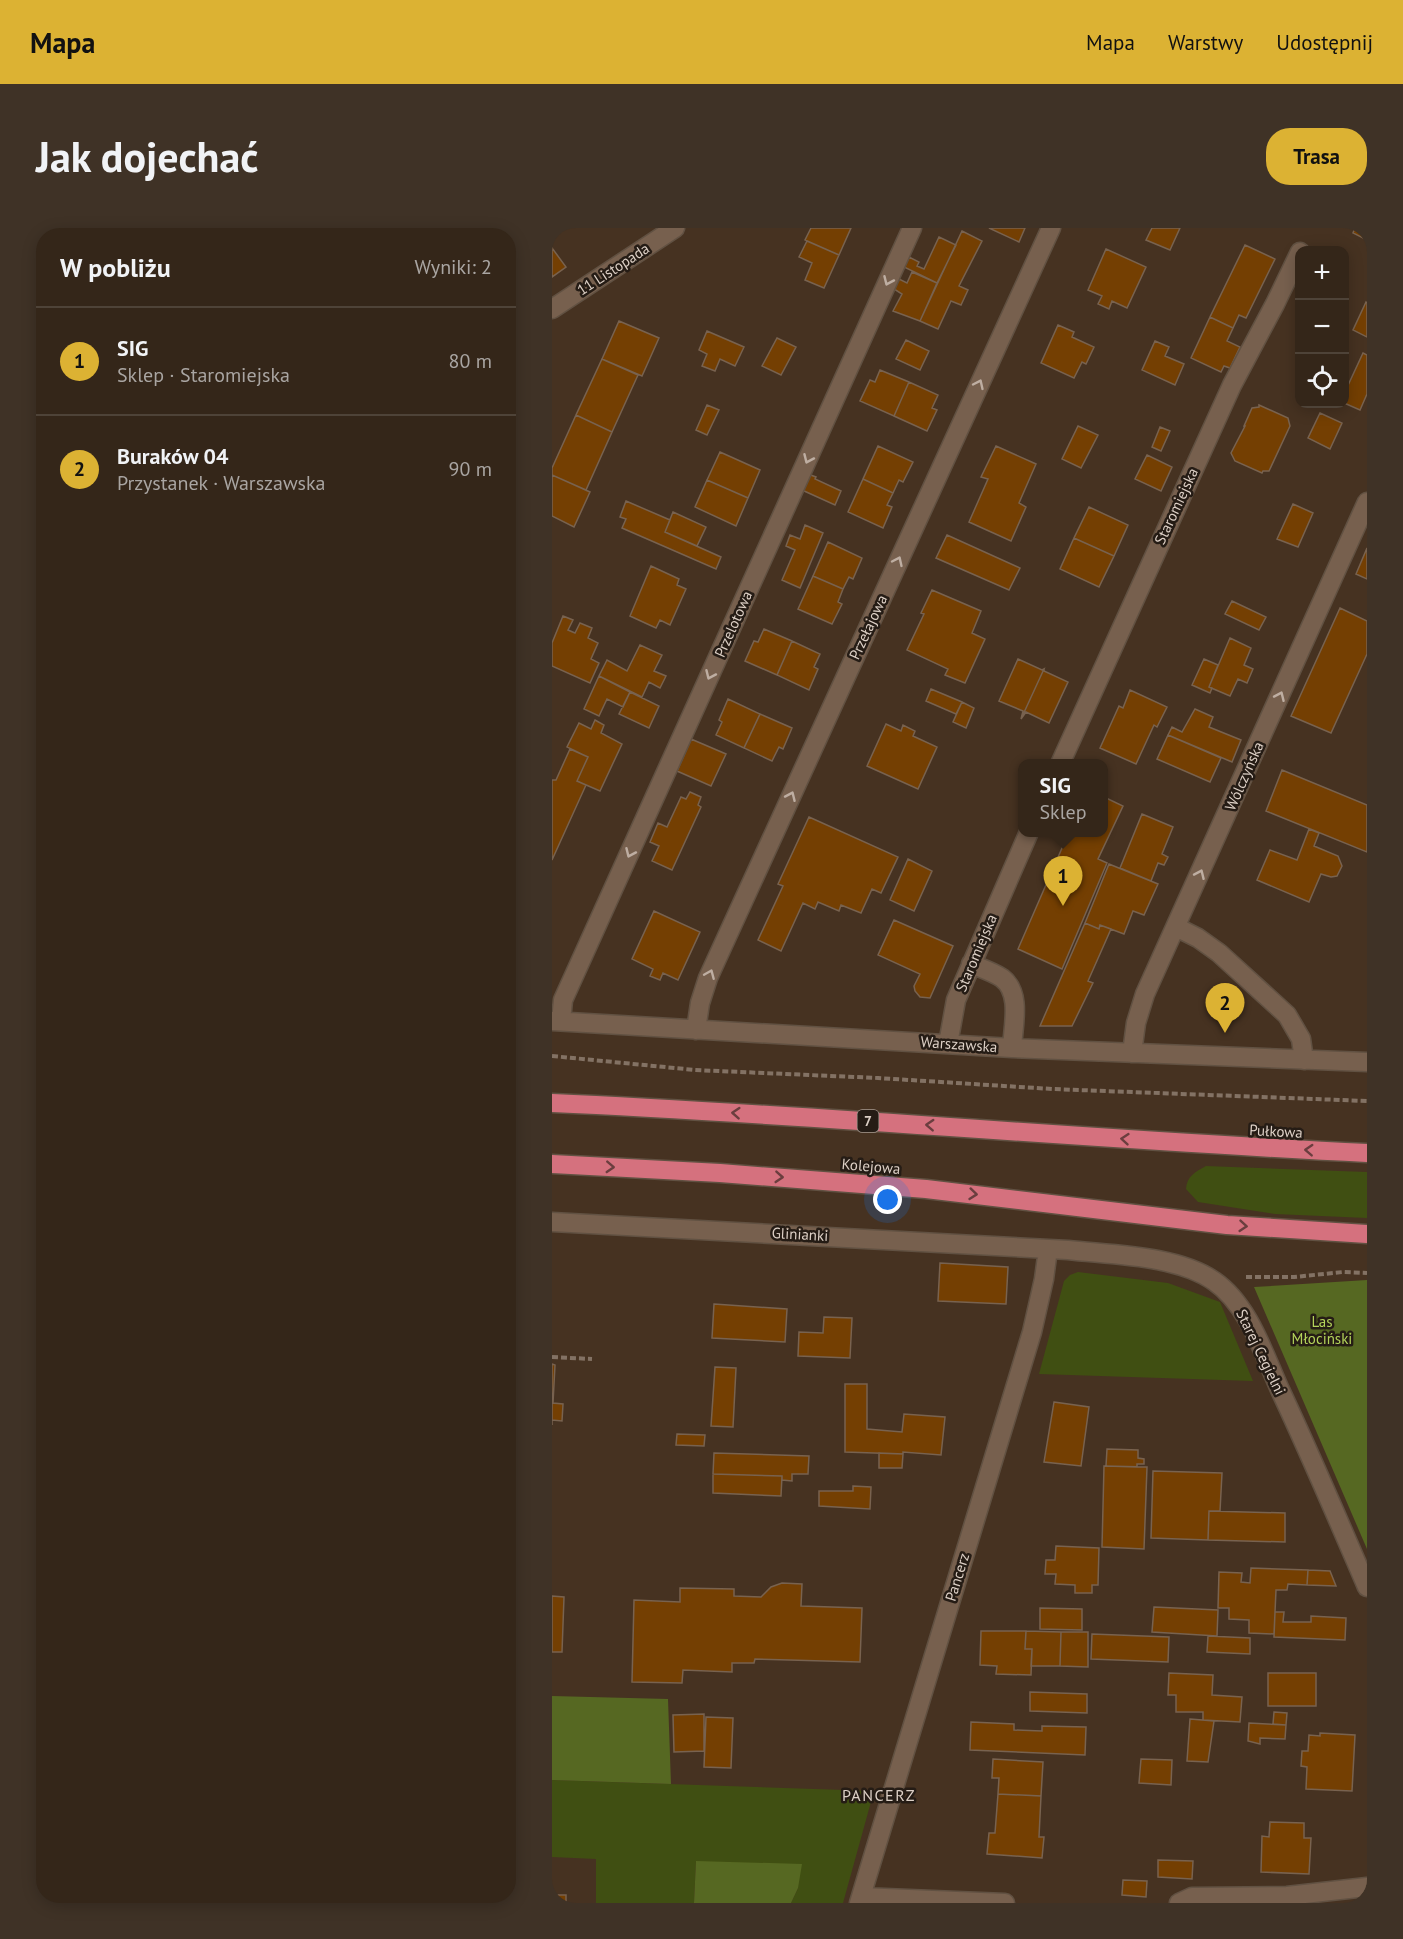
<!DOCTYPE html>
<html lang="pl">
<head>
<meta charset="utf-8">
<style>
  body { margin:0; font-family:"PT Sans",sans-serif; background:#3f3226; color:#f1f3f6 }
  .controls { position:absolute; right:18px; top:18px; display:grid; overflow:hidden; border-radius:12px; box-shadow:0 3px 15px #0003 }
  .controls button { width:54px; height:54px; display:grid; place-items:center; padding:0; border:0; border-bottom:2px solid #4e4338; background:#342619; color:#f1f3f6; font:30px sans-serif }
  .you { position:absolute; left:336px; top:972px; width:21px; height:21px; margin:-15px; border:4px solid #fff; border-radius:50%; background:#1a73e8; box-shadow:0 0 0 9px #1a73e833 }
  .badge { display:grid; place-items:center; width:39px; height:39px; border-radius:50%; background:#dcb233; color:#111; font-size:20px; font-weight:700 }
  .pin { position:absolute; translate:-50% -50px; filter:drop-shadow(0 2px 3px #0008) }
  .pin::after { content:''; position:absolute; top:32px; width:21px; height:18px; background:inherit; clip-path:polygon(0 0,100% 0,50% 100%) }
  .popup { position:absolute; left:466px; top:531px; width:90px; height:78px; box-sizing:border-box; display:grid; place-content:center; border-radius:12px; background:#342619; filter:drop-shadow(0 2px 4px #0005); font-size:20px; white-space:nowrap; color:#a9a5a2 }
  .popup b { font-size:22px; color:#f1f3f6 }
  .popup::after { content:''; position:absolute; left:50%; top:100%; margin-left:-12px; border:12px solid transparent; border-top-color:#342619 }
  .list { margin:0; padding:0; list-style:none }
  h2 { display:flex; justify-content:space-between; align-items:center; height:78px; margin:0; padding:0 24px; font-size:26px }
  h2 small { font-size:20px; font-weight:400; color:#a9a5a2 }
  .list li { display:grid; grid-template-columns:39px 1fr auto; gap:18px; align-items:center; box-sizing:border-box; height:108px; padding:0 24px; border-top:2px solid #4e4338 }
  .list b { display:block; font-size:22px; white-space:nowrap }
  .list p { margin:0; font-size:20px; white-space:nowrap; color:#a9a5a2 }
  .list em { font-size:20px; font-style:normal; color:#a9a5a2 }
  .icon { flex:none; width:33px; height:33px; fill:none; stroke:currentColor; stroke-width:2; stroke-linecap:round; stroke-linejoin:round }
  .map { position:relative; flex:none; width:815px; height:1675px; overflow:hidden; border-radius:24px }
  header { display:flex; align-items:center; gap:36px; box-sizing:border-box; height:84px; padding:0 30px; background:#dcb233; color:#111 }
  header strong { font-size:28px }
  nav { display:flex; gap:33px; margin-inline-start:auto; font-size:21px }
  .intro { display:flex; align-items:center; justify-content:space-between; box-sizing:border-box; height:144px; padding:0 36px }
  h1 { margin:0; font-size:42px }
  .button { padding:15px 27px; border-radius:24px; background:#dcb233; color:#111; font-size:21px; font-weight:700 }
  main { display:flex; gap:36px; padding:0 36px }
  aside { flex:1; background:#342619; border-radius:24px; box-shadow:0 3px 15px #0003 }
  .map>svg:first-child { display:block }
  .green { fill:#404f12 }
  .forest { fill:#566822 }
  .building { fill:#743f02; stroke:#78624f; stroke-width:1.5 }
  .lines { fill:none; stroke-linecap:round; stroke-linejoin:round }
  .minor-casing { stroke:#615142; stroke-width:21 }
  .highway-casing { stroke:#615142; stroke-width:21 }
  .path { stroke:#837264; stroke-width:4; stroke-dasharray:6 3; stroke-linecap:butt }
  .minor { stroke:#77604e; stroke-width:18 }
  .highway { stroke:#d5717e; stroke-width:18 }
  .oneway { stroke:#beaea2 }
  .oneway2 { stroke:#6b3e3f }
  .labels { text-anchor:middle; dominant-baseline:central; stroke-width:5; stroke-linejoin:round; paint-order:stroke }
  .shield { fill:#251c15; stroke:#a69a91; stroke-width:1.5 }
  .shield-label { font-size:14px; font-weight:bold; fill:#ddd0c6 }
  .street-label { font-size:15px; fill:#ddd0c6; stroke:#251c15 }
  .park-label { font-size:15px; fill:#b3d35a; stroke:#251c15 }
  .neighbourhood-label { font-size:16px; letter-spacing:1.5px; fill:#ddd0c6; stroke:#251c15 }
</style>
</head>
<body>
<header>
<strong>Mapa</strong>
<nav><a>Mapa</a><a>Warstwy</a><a>Udostępnij</a></nav>
</header>
<div class="intro"><h1>Jak dojechać</h1><a class="button">Trasa</a></div>
<main>
<aside>
<h2>W pobliżu<small>Wyniki: 2</small></h2>
<ul class="list">
<li><span class="badge">1</span><div><b>SIG</b><p>Sklep · Staromiejska</p></div><em>80 m</em></li>
<li><span class="badge">2</span><div><b>Buraków 04</b><p>Przystanek · Warszawska</p></div><em>90 m</em></li>
</ul>
</aside>
<div class="map">
<svg width="815" height="1675" viewBox="0 0 815 1675">
  <rect width="100%" height="100%" fill="#463221"/>
  <path class="green" d="M654,938L815,944V990L723,986L646,974L634,961C635,948 643,944 654,938Z
    M526,1044L616,1055L668,1074L701,1153L487,1146L512,1053L518,1047Z
    M0,1552L322,1563L291,1675H239L246,1660L144,1633L142,1675H44V1631L0,1629Z"/>
  <path class="forest" d="M815,1052V1321L702,1059Z
    M0,1468L116,1471L119,1556L0,1552Z
    M144,1633L250,1636L246,1660L239,1675H142Z"/>
  <path class="building" d="M259,0H299L287,27L253,12Z
    M437,0H473L467,14Z
    M600,0H628L618,22L594,12Z
    M803,0H815V12L801,5Z
    M410,3L430,13L407,58L416,62L409,77L399,73L386,101L368,93Z
    M387,9L404,17L385,55L352,39L357,29L367,34L365,38L372,41Z
    M255,13L287,27L272,60L253,52L260,35L247,29Z
    M693,17L723,31L694,90L687,87L681,100L658,89Z
    M0,20L14,39L0,49Z
    M554,21L594,39L575,80L560,73L557,81L546,76L550,68L536,62Z
    M360,44L385,55L368,93L341,83L350,66L342,61L347,51L355,55Z
    M814,74L815,75V109L801,102Z
    M658,89L681,100L675,113L688,119L678,140L672,138L669,144L639,130Z
    M67,93L107,110L90,148L50,131Z
    M506,97L522,104L520,109L542,119L534,136L530,134L522,150L489,135Z
    M155,103L192,119L183,138L168,131L163,143L150,138L155,126L147,122Z
    M225,110L244,119L229,147L210,138Z
    M354,112L377,123L368,142L344,131Z
    M603,113L617,119L613,128L632,136L623,157L590,142Z
    M811,125L815,127V166L808,182L792,175V166Z
    M50,131L86,147L60,204L24,187Z
    M328,142L357,154L342,188L308,173L318,152L323,154Z
    M357,154L386,167L380,180L385,182L375,203L342,188Z
    M155,177L167,182L155,207L144,202Z
    M707,177L736,190L738,198L717,243H711L710,245L683,233L679,225L693,198H692L700,180L707,179Z
    M768,185L790,195L778,221L756,210Z
    M24,187L60,204L34,262L0,247V240Z
    M526,198L546,207L529,240L510,231Z
    M608,199L618,203L609,223L600,219Z
    M326,218L361,234L351,254L347,252L341,265L311,251Z
    M444,218L484,236L467,275L474,279L459,313L417,294L436,251L429,249Z
    M168,224L208,242L196,270L155,252Z
    M595,227L620,239L609,263L583,251Z
    M256,246L264,249L263,251L289,263L283,277L250,262Z
    M0,247L38,264L22,299L0,288Z
    M311,251L341,265L335,277L340,279L331,300L296,284Z
    M155,252L196,270L184,298L143,279Z
    M74,273L118,292L113,304L169,329L164,341L70,300L74,291L68,289Z
    M741,276L761,285L746,319L725,311Z
    M537,279L576,297L562,328L522,310Z
    M121,284L154,299L145,318L113,304Z
    M253,297L271,305L248,360L230,352L243,322L234,318L238,307L248,311Z
    M395,307L468,340L457,362L384,330Z
    M522,310L562,328L547,359L508,341Z
    M276,314L310,330L301,351L297,349L291,361L261,348Z
    M815,320V351L804,346Z
    M99,338L127,351L125,357L134,361L118,397L108,392L104,400L78,388Z
    M261,348L291,361L286,374L290,376L280,396L246,381Z
    M380,362L429,383L420,405L433,411L413,455L393,447L396,441L355,422L372,386L369,385Z
    M680,373L714,389L707,402L673,386Z
    M788,380L815,393V426L779,505L739,488Z
    M11,388L21,392L16,402L23,405L28,395L40,400L36,410L46,415L39,431L47,435L38,455L0,438V415Z
    M212,401L240,413L225,447L193,433L202,413L206,414Z
    M678,410L699,420L692,437L701,441L695,455L686,451L678,468L657,459Z
    M240,413L268,426L262,439L266,441L257,462L225,447Z
    M88,417L110,427L102,443L114,448L108,460L97,454L90,469L47,448L55,432L75,443Z
    M466,431L490,442L492,441L469,491L471,483L447,473Z
    M652,431L666,437L657,459L660,460L658,465L640,457Z
    M492,441V443L516,454L497,495L474,484L469,491Z
    M47,448L78,464L71,479L55,471L47,488L32,481Z
    M379,461L410,474L404,486L374,473Z
    M578,462L615,479L605,499L602,497L584,536L548,520L567,478L571,480Z
    M78,464L107,478L97,500L67,486Z
    M176,471L208,486L192,520L164,507L170,494L167,492Z
    M410,474L422,480L414,500L401,494Z
    M643,481L661,489L657,499L689,512L680,534L616,507L620,499L630,504Z
    M208,486L240,500L231,521L227,519L220,533L192,520Z
    M43,492L52,497L49,505L70,516L48,563L25,553L36,529L15,519L27,495L39,501Z
    M334,496L349,503L351,497L363,503L361,508L385,519L366,561L315,538Z
    M616,507L669,530L658,554L605,531Z
    M139,511L174,526L159,558L125,543Z
    M18,521L36,529L25,553L34,557L0,632V552H4Z
    M730,542L815,577V624L714,583Z
    M138,564L149,569L146,577L149,579L120,642L100,633L107,618L98,614L106,595L115,599L129,569L134,571Z
    M552,569L571,578L546,631L555,635L510,741L466,721L517,604H552Z
    M590,586L621,599L610,626L616,629L612,637L606,635L599,653L568,640Z
    M257,589L346,629L329,665L320,661L309,685L289,677L287,683L266,674L263,681L251,675L229,723L206,712L231,658L226,656Z
    M757,601L767,605L762,618L786,628L790,638L785,648L779,649L769,646L757,674L705,652L718,622L745,632Z
    M356,631L380,643L362,683L338,672Z
    M557,636L606,656L592,687L581,683L572,706L548,697L547,701L533,695Z
    M102,683L148,704L126,752L111,745L108,752L98,748L101,741L80,731Z
    M342,692L401,718L378,770L368,769L363,763L362,758L368,746L326,727Z
    M533,695L547,701L548,697L559,701L536,753L541,755L520,798H488Z
    M388,1035L456,1039L454,1076L386,1073Z
    M162,1076L235,1081L233,1114L160,1110Z
    M272,1089L300,1090L298,1130L246,1128L247,1104L271,1105Z
    M0,1136L3,1137L1,1175L11,1176L10,1193L0,1192V1197Z
    M163,1139L184,1140L181,1199L159,1198Z
    M293,1156H315V1201L350,1204L352,1186L393,1189L389,1227L351,1224V1226L293,1224Z
    M502,1174L537,1179L529,1238L492,1234Z
    M125,1206L153,1207L152,1218L124,1217Z
    M555,1221L586,1222V1230L592,1231V1236H585V1239L554,1238Z
    M162,1225L257,1228L256,1246H240V1253L230,1252V1248L161,1246Z
    M327,1225L351,1226L350,1240H327Z
    M552,1238L595,1239L592,1321L550,1319Z
    M601,1243L670,1245L668,1283H657L656,1312L599,1310Z
    M161,1246L230,1248L229,1268L161,1265Z
    M301,1258L319,1259L318,1281L267,1278V1263H301Z
    M657,1283L733,1285V1314L656,1312Z
    M504,1318L547,1320L546,1357H540V1365H523V1357L503,1356L504,1346H493L494,1332H503Z
    M699,1340L756,1342L755,1357L736,1356L735,1362H724L722,1406L697,1405V1392L677,1391V1380H666L667,1344L690,1345L689,1354L698,1355Z
    M756,1342L778,1343L784,1358L755,1357Z
    M230,1355L250,1356L249,1378L310,1380L308,1434L203,1431L202,1435H180V1444L131,1442L130,1455L80,1454L82,1372L128,1374V1360L182,1361V1368L209,1369L219,1359Z
    M0,1368L12,1369L10,1424H0Z
    M602,1379L666,1382L665,1408L600,1404Z
    M488,1380L530,1381V1402L488,1401Z
    M723,1384H732L731,1394H759V1388L794,1390L793,1412L722,1409Z
    M429,1403H474L473,1421H480L479,1447L444,1446L445,1438L428,1437Z
    M474,1403L509,1404L508,1438H479L480,1421H473Z
    M509,1404H536V1439L508,1438Z
    M540,1406L617,1409L616,1434L539,1431Z
    M656,1408L698,1410V1426L655,1424Z
    M617,1445L661,1447L660,1467L690,1469L688,1494L651,1492V1484H624V1467H616Z
    M716,1445H764V1478H716Z
    M478,1464L535,1466V1485L478,1483Z
    M722,1484L735,1485L734,1497L721,1496Z
    M152,1486V1523L122,1524L121,1487Z
    M154,1489L181,1490L179,1540L152,1539Z
    M638,1491L662,1493L656,1534L635,1533Z
    M419,1494L462,1496V1502L490,1503V1498L534,1499L533,1527L418,1522Z
    M697,1495L734,1497L733,1511L708,1510V1516L696,1513Z
    M768,1505L803,1507L800,1563L754,1561L755,1539L749,1538L750,1523H756L757,1507L768,1508Z
    M441,1531L491,1534L489,1568L446,1566L447,1550H440Z
    M589,1531L620,1532L619,1557L587,1555Z
    M446,1566L489,1568L487,1609H492L490,1630L435,1626L437,1605H443Z
    M718,1594L752,1595V1610H759L757,1646L709,1644L710,1608L717,1609Z
    M606,1632L641,1633L640,1651L606,1649Z
    M571,1652L595,1653L594,1669L570,1667Z
    M0,1667H14V1675H0Z"/>
  <g class="lines">
    <defs>
      <path id="minor" d="M0,81L123,0
        M508,536L680,157L723,76L748,24
        M624,699L646,710L667,725L735,787L749,811L752,832
        M419,736C429,740 441,744 450,750C470,765 461,798 460,820
        M0,793L460,820L815,834
        M9,793L11,772L360,0
        M144,802L148,775L156,750L499,0
        M396,816L404,772L477,604
        M580,825L584,795L593,766L815,274
        M0,994L516,1022C560,1027 624,1027 662,1053C697,1077 712,1127 729,1164C759,1228 787,1294 815,1359
        M309,1669L453,1675
        M307,1675L480,1104L492,1051L496,1021
        M627,1675L640,1669L735,1668L815,1659"/>
      <path id="highway" d="M0,875C272,887 543,912 815,925
        M0,936L168,945L374,961L675,997L815,1006"/>
    </defs>
    <use href="#minor" class="minor-casing"/>
    <use href="#highway" class="highway-casing"/>
    <path class="path" d="M0,828L143,842L326,850L500,861L815,873
      M694,1049H742L791,1044L815,1045
      M0,1129L40,1131"/>
    <use href="#minor" class="minor"/>
    <use href="#highway" class="highway"/>
  </g>
  <defs><path id="oneway-chevron" d="M-2-3.5L2.5 0L-2 3.5" fill="none" stroke-width="1.6" stroke-linecap="round" stroke-linejoin="round" transform="scale(1.5)"/></defs>
  <g class="oneway">
    <use href="#oneway-chevron" transform="translate(336 53) rotate(114)"/>
    <use href="#oneway-chevron" transform="translate(427 156) rotate(-65)"/>
    <use href="#oneway-chevron" transform="translate(256 231) rotate(114)"/>
    <use href="#oneway-chevron" transform="translate(346 333) rotate(-65)"/>
    <use href="#oneway-chevron" transform="translate(158 447) rotate(114)"/>
    <use href="#oneway-chevron" transform="translate(728 468) rotate(-66)"/>
    <use href="#oneway-chevron" transform="translate(239 568) rotate(-66)"/>
    <use href="#oneway-chevron" transform="translate(78 625) rotate(114)"/>
    <use href="#oneway-chevron" transform="translate(648 646) rotate(-66)"/>
    <use href="#oneway-chevron" transform="translate(158 746) rotate(-67)"/>
  </g>
  <g class="oneway2">
    <use href="#oneway-chevron" transform="translate(184 885) rotate(-176)"/>
    <use href="#oneway-chevron" transform="translate(378 897) rotate(-177)"/>
    <use href="#oneway-chevron" transform="translate(573 911) rotate(-175)"/>
    <use href="#oneway-chevron" transform="translate(757 922) rotate(-177)"/>
    <use href="#oneway-chevron" transform="translate(58 939) rotate(3)"/>
    <use href="#oneway-chevron" transform="translate(227 949) rotate(4)"/>
    <use href="#oneway-chevron" transform="translate(421 966) rotate(6)"/>
    <use href="#oneway-chevron" transform="translate(691 998) rotate(5)"/>
  </g>
  <g class="labels">
    <rect class="shield" x="305.5" y="882" width="21" height="22" rx="4.5"/>
    <g class="shield-label">
      <text x="316" y="893">7</text>
    </g>
    <g class="street-label">
      <text transform="translate(61 41) rotate(-33)">11 Listopada</text>
      <text transform="translate(624 278) rotate(-65)">Staromiejska</text>
      <text transform="translate(181 396) rotate(-66)">Przelotowa</text>
      <text transform="translate(316 399) rotate(-65)">Przełajowa</text>
      <text transform="translate(692 548) rotate(-66)">Wólczyńska</text>
      <text transform="translate(424 725) rotate(-67)">Staromiejska</text>
      <text transform="translate(407 816) rotate(4)">Warszawska</text>
      <text transform="translate(724 903) rotate(3)">Pułkowa</text>
      <text transform="translate(319 938) rotate(5)">Kolejowa</text>
      <text transform="translate(248 1006) rotate(3)">Glinianki</text>
      <text transform="translate(709 1124) rotate(64)">Starej Cegielni</text>
      <text transform="translate(405 1349) rotate(-73)">Pancerz</text>
    </g>
    <g class="park-label">
      <text x="770" y="1093">Las<tspan x="770" dy="17">Młociński</tspan></text>
    </g>
    <g class="neighbourhood-label">
      <text x="327" y="1567">PANCERZ</text>
    </g>
  </g>
</svg>
<div class="controls">
<button>+</button>
<button>−</button>
<button><svg class="icon" aria-label="locate" viewBox="0 0 24 24"><circle cx="12" cy="12" r="6"/><path d="M12 2v4M12 18v4M2 12h4M18 12h4"/></svg></button>
</div>
<div class="you"></div>
<div class="pin badge" style="left:511px;top:678px">1</div>
<div class="popup"><b>SIG</b>Sklep</div>
<div class="pin badge" style="left:673px;top:805px">2</div>
</div>
</main>
</body>
</html>
